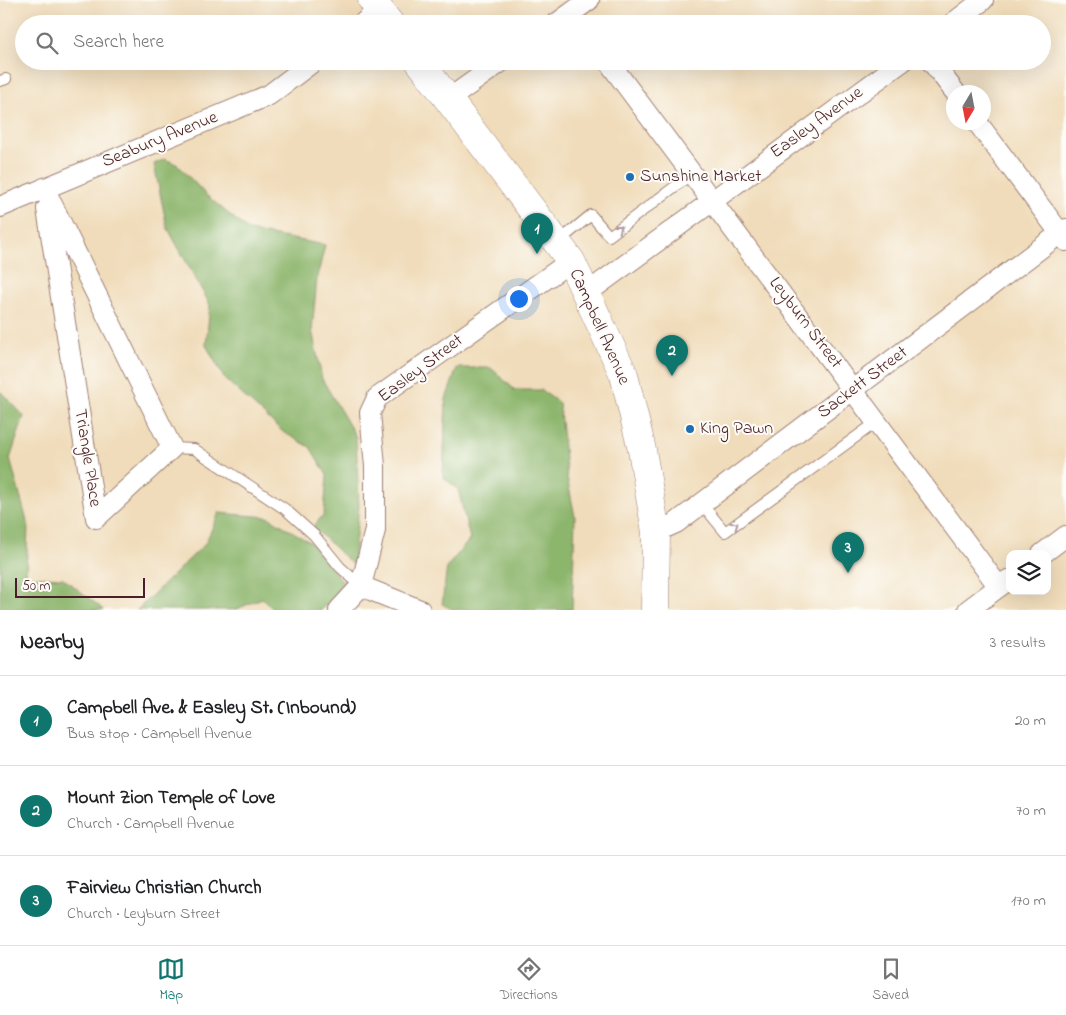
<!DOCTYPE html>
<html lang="en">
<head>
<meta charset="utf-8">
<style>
  body { margin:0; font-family:"Indie Flower",sans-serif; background:#f2f2f2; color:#202124 }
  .controls { position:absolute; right:15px; bottom:15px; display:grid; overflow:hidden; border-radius:10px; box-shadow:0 5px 20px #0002 }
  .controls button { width:45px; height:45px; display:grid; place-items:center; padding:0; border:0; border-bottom:1px solid #e0e0e0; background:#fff; color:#202124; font:25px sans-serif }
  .compass { position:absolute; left:946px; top:85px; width:45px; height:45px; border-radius:50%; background:#fff; box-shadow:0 5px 20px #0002; rotate:190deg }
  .scale { position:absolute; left:15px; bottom:12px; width:130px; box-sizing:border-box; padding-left:5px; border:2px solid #4a1f2b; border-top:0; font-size:14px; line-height:18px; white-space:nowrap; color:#4a1f2b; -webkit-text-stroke:4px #fdfcf7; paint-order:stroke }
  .you { position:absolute; left:518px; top:298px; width:18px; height:18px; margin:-12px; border:4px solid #fff; border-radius:50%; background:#1a73e8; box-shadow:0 0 0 8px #1a73e833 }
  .badge { display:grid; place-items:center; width:32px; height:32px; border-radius:50%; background:#0f766e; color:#fff; font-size:16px; font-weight:700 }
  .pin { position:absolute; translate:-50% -41px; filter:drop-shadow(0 1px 2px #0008) }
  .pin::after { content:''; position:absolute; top:26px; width:18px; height:15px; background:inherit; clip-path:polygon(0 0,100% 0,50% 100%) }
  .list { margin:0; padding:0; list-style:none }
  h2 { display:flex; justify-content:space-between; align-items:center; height:65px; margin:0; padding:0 20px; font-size:21px }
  h2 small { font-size:16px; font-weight:400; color:#757577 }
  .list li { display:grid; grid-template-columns:32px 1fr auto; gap:15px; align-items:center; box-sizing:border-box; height:90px; padding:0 20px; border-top:1px solid #e0e0e0 }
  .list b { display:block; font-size:19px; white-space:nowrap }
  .list p { margin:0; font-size:16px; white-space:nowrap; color:#757577 }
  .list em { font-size:16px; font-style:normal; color:#757577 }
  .icon { flex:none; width:28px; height:28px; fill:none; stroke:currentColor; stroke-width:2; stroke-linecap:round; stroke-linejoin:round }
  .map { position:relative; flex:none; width:1066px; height:610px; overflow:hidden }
  .search { position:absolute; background:#fff; box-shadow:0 5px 20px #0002; left:15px; right:15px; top:15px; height:55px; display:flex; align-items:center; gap:12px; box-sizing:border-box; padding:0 18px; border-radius:28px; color:#757577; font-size:19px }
  .sheet { height:335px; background:#fff }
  nav { display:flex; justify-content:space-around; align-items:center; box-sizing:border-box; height:70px; border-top:1px solid #e0e0e0; background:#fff; font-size:14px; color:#757577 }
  nav a { display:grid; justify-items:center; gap:2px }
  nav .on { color:#0f766e }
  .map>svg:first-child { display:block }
  .forest { fill:#8db66d; stroke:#6c6a4c }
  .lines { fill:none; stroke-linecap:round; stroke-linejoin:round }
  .service-casing { stroke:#9d7e72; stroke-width:12 }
  .minor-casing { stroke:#9d7e72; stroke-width:22 }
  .primary-casing { stroke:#9d7e72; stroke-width:29 }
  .service { stroke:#fff; stroke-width:10 }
  .minor { stroke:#fff; stroke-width:20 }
  .primary { stroke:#fff; stroke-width:28 }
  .oneway { stroke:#ae9aa0 }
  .poi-dot { fill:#1f6fb2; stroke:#fdfcf7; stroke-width:2 }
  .labels { text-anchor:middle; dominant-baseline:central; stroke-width:4; stroke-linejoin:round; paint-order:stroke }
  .street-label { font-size:18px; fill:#4a1f2b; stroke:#fdfcf7 }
  .poi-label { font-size:18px; fill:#4a1f2b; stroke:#fdfcf7; text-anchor:start }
</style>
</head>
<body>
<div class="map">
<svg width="1066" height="610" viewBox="0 0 1066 610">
  <rect width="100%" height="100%" fill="#fdfcf7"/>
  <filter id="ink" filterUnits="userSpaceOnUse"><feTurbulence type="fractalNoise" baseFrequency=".02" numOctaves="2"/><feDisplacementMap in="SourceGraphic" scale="10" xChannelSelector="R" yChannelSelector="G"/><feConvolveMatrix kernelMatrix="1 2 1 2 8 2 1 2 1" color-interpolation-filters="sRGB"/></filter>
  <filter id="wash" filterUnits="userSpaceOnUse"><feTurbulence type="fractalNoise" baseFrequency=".0096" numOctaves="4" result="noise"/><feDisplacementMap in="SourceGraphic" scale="20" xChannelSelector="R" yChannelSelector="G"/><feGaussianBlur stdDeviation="1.12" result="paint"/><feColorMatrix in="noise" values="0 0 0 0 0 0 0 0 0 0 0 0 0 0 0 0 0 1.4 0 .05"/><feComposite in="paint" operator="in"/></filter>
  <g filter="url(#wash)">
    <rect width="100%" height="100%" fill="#f0dcba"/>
    <path class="forest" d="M165,159L178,165L206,195L249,231L325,245L317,278L312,330L322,379L356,437L359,506L353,565L313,527L324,514L327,475L310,447L283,432L224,378L206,345L210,305L167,227L154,164Z
      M457,368H491L515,390H541L559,403L567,477L575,517L572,610H454L442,604L447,567L470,539L458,489L443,477L446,399Z
      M0,391L24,416L10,459L28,525L26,576L63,578L104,610H0Z
      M219,513L268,517L310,542L344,584L321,610H274L262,598L235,610H137L205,544Z"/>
  </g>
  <g filter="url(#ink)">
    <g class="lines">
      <defs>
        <path id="service" d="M0,81L6,79
          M558,242L591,215L609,236L693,173
          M172,448L194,449L285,509L314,535L340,567L361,586
          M702,504L725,532L878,421"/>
        <path id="minor" d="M362,24L379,10
          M556,24L589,0
          M952,24L983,0
          M608,61L999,587
          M931,61L955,92
          M449,99L502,61
          M977,122L1066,241
          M44,188L172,448L96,518
          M0,207L269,95L314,61
          M47,209L96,518
          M587,293L903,61
          M656,532L676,523L1066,229
          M1042,554L1066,536
          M361,586L420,610
          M339,610L361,586L375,530V466L370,413L377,398L571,261
          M968,610L1008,580"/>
        <path id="primary" d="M372,0L390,24
          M419,61L571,261L624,375L642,450L656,532L655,610"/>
      </defs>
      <use href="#service" class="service-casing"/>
      <use href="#minor" class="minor-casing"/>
      <use href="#primary" class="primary-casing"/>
      <use href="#service" class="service"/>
      <use href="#minor" class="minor"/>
      <use href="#primary" class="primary"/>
    </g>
    <defs><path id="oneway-chevron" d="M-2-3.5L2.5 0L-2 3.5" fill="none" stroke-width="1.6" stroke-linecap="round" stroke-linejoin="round" transform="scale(1.25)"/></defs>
    <g class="oneway">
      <use href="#oneway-chevron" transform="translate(619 228) rotate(-37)"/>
      <use href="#oneway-chevron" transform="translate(735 525) rotate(-36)"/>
    </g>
  </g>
  <g class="poi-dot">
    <circle cx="630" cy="177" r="5"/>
    <circle cx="690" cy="429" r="5"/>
  </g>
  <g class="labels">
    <g class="street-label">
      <text transform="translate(817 123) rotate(-36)">Easley Avenue</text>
      <text transform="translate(160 140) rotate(-22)">Seabury Avenue</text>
      <text transform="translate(805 323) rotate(53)">Leyburn Street</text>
      <text transform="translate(599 327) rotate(66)">Campbell Avenue</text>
      <text transform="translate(421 369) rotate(-37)">Easley Street</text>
      <text transform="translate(863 383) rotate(-37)">Sackett Street</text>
      <text transform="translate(87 458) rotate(81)">Triangle Place</text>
    </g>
    <g class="poi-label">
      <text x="640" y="177">Sunshine Market</text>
      <text x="700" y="429">King Pawn</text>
    </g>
  </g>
</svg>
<div class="controls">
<button><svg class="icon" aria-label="layers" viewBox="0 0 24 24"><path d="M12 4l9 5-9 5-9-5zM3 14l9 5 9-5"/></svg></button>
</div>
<svg class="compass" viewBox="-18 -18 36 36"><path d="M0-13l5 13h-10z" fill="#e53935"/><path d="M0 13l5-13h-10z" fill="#757577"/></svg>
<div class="scale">50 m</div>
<div class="you"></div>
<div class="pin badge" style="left:537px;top:254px">1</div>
<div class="pin badge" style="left:672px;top:376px">2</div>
<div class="pin badge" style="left:848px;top:573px">3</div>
<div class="search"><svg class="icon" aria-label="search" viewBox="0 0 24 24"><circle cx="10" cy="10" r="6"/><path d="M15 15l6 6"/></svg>Search here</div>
</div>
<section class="sheet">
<h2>Nearby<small>3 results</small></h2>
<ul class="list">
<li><span class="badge">1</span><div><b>Campbell Ave. &amp; Easley St. (Inbound)</b><p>Bus stop · Campbell Avenue</p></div><em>20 m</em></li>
<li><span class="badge">2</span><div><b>Mount Zion Temple of Love</b><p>Church · Campbell Avenue</p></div><em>70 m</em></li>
<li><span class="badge">3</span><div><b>Fairview Christian Church</b><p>Church · Leyburn Street</p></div><em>170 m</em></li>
</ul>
</section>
<nav>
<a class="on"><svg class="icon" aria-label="map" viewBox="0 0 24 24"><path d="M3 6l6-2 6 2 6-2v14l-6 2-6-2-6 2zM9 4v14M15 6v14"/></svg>Map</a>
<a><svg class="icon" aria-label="directions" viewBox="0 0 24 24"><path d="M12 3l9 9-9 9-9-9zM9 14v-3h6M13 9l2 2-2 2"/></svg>Directions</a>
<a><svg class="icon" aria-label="saved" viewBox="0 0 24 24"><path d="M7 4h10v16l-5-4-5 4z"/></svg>Saved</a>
</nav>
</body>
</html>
